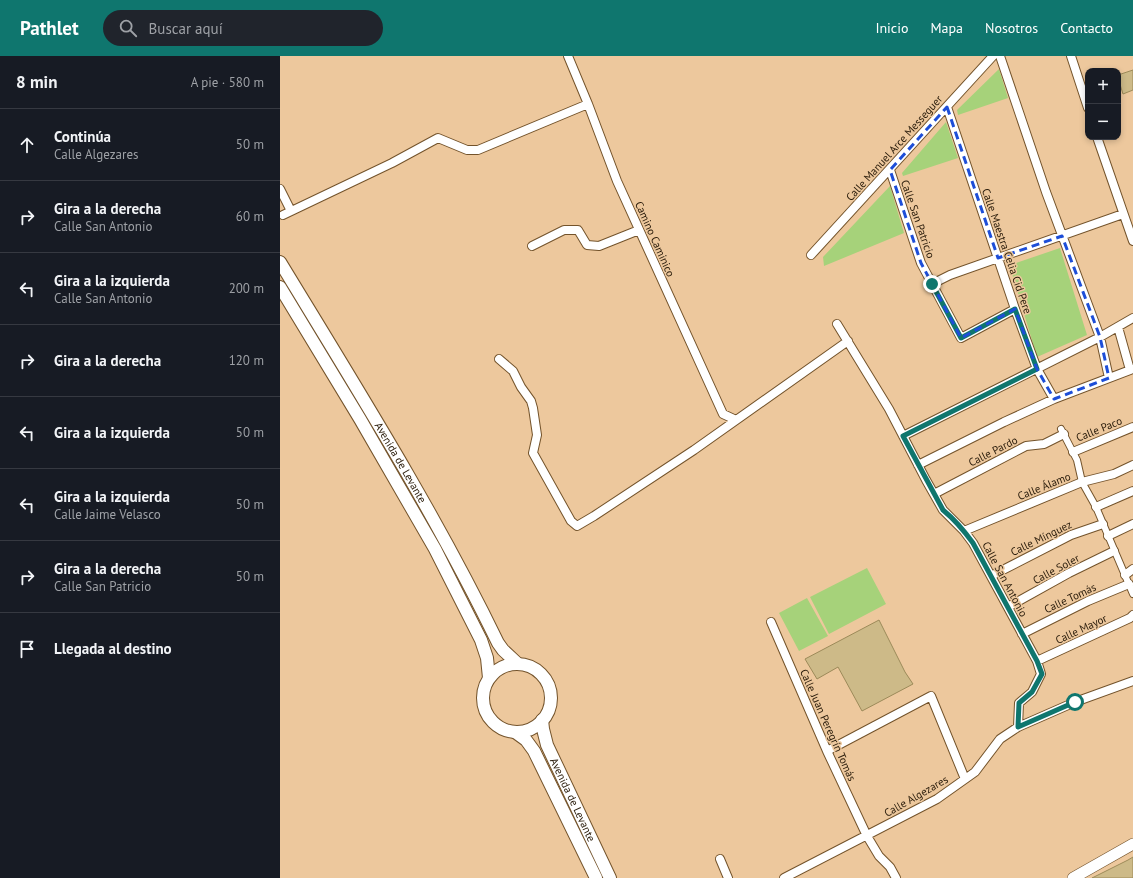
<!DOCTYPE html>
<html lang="es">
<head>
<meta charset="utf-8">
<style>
  body { margin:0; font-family:"PT Sans",sans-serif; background:#20242c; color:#f1f3f6 }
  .controls { position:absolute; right:12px; top:12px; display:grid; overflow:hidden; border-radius:8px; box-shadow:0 2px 6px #0003 }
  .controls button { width:36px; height:36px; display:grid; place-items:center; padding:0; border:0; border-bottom:1px solid #363941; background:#171b24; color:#f1f3f6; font:20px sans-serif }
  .stop { position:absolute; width:12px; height:12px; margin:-9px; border:3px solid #0f766e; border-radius:50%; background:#fff }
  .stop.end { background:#0f766e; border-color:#fff; box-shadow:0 1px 4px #0008 }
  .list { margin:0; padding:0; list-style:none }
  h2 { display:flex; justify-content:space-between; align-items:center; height:52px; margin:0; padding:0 16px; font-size:17px }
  h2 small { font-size:13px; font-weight:400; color:#9ea1a6 }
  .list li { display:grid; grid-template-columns:26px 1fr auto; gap:12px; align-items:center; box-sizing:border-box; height:72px; padding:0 16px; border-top:1px solid #363941 }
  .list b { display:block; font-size:15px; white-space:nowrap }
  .list p { margin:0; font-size:13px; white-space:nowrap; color:#9ea1a6 }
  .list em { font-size:13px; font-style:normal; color:#9ea1a6 }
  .icon { flex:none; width:22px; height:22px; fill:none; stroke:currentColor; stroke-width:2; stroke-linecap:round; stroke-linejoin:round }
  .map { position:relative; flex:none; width:853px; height:822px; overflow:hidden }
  header { display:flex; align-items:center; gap:24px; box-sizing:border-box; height:56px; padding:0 20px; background:#0f766e; color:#fff }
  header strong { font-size:19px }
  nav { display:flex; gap:22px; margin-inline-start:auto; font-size:14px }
  .search { width:280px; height:36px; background:#20242c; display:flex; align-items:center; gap:10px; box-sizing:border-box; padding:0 14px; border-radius:22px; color:#9ea1a6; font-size:15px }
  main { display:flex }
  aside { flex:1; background:#171b24 }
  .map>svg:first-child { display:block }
  .green { fill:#a6d27a }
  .building { fill:#cdba88; stroke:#9c8a59 }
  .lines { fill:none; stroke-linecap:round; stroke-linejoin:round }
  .pedestrian-casing { stroke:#73532b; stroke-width:8 }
  .minor-casing { stroke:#73532b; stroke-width:10 }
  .secondary-casing { stroke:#73532b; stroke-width:12 }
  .primary-casing { stroke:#73532b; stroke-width:14 }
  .pedestrian { stroke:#fff; stroke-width:6 }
  .minor { stroke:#fff; stroke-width:8 }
  .secondary { stroke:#fff; stroke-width:11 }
  .primary { stroke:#fff; stroke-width:12 }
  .route { stroke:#0f766e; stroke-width:5 }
  .marked { fill:none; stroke:#1d4ed8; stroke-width:3; stroke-dasharray:8 5; stroke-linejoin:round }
  .labels { text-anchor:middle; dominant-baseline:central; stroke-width:3; stroke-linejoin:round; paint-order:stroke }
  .street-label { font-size:11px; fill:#291b0a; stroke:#edc89d }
</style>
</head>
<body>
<header>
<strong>Pathlet</strong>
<div class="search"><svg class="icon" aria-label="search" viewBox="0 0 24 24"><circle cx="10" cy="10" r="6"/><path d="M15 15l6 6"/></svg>Buscar aquí</div>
<nav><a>Inicio</a><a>Mapa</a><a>Nosotros</a><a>Contacto</a></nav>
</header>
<main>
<aside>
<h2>8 min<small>A pie · 580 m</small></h2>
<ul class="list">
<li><svg class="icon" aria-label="ahead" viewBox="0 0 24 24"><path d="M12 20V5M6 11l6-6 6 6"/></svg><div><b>Continúa</b><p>Calle Algezares</p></div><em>50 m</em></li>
<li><svg class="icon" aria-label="right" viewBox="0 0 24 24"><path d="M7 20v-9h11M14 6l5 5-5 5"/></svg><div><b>Gira a la derecha</b><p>Calle San Antonio</p></div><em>60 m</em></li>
<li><svg class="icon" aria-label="left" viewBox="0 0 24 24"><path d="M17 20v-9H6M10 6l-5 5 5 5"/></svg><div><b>Gira a la izquierda</b><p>Calle San Antonio</p></div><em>200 m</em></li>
<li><svg class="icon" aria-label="right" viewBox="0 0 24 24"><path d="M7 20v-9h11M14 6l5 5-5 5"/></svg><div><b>Gira a la derecha</b></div><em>120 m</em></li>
<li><svg class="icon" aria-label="left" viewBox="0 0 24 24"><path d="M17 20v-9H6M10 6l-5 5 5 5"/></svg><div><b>Gira a la izquierda</b></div><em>50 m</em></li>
<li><svg class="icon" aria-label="left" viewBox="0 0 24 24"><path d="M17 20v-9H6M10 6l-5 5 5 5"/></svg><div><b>Gira a la izquierda</b><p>Calle Jaime Velasco</p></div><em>50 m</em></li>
<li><svg class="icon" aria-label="right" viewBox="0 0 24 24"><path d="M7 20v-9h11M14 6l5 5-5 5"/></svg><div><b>Gira a la derecha</b><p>Calle San Patricio</p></div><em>50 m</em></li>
<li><svg class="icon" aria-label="arrive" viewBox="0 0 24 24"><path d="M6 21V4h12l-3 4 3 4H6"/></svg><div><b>Llegada al destino</b></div></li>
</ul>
</aside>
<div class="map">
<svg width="853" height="822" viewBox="0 0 853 822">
  <rect width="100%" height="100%" fill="#edc89d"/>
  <path class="green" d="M719,13L728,42L678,59L677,54Z
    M666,66L678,102L623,120L622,117Z
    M610,130L624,177L544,210L543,201Z
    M780,192L807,279L757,301L730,211L736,209V207Z
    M587,512L606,548L549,578L530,541Z
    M527,542L548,580L519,595L499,557Z"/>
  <path class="building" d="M853,14V34L843,38L838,22V19Z
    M599,564L625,616L633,628L582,655L558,611L537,623L525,603Z
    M853,801V822H812L848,804Z"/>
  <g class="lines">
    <defs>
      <path id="pedestrian" d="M781,373L797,404L802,426L816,451L853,538"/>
      <path id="minor" d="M288,0L308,48L337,125L443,358L456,364
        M720,0L766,136L820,281L829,322
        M791,0L808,52
        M667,51L735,253L757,313L774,343
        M817,81L853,185
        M610,114L641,207L681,282L735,253
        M0,133L11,155
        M3,159L112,107L158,82L187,94H198L308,48
        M252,190L284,174H298L307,189L319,190L359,174
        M531,199L713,0
        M652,228L670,219L843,158
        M557,268L609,353L646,424L663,454L684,475L693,487L757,605L761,618L752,636L739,647L738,671
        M838,271L850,314
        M219,303L233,315L241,331L251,345L253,352L257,379L253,397L291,465L297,470L314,460L414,394L568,285
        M623,380L820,281L853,262
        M793,396L853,371
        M638,409L724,366L774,343L853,313
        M654,438L746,390L764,388L784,378
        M816,451L853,435
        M684,475L802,426L834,418L853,409
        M828,480L853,468
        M845,519L853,513
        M711,520L791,479L823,468
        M728,551L789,517L834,495
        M491,566L547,695L587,780L599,800L610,811L616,822
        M742,578L808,545L849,528
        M757,605L850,562L853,559
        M547,695L651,640L685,723
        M440,803L448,822
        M504,822L657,743L695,716L720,683L738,671L795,646L853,625"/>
      <path id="secondary" d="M793,822L853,788"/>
      <g id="primary">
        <path id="s1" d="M0,206C76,331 154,455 218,587L223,594L238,608"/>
        <path d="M0,231L80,363L155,493L201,584L207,602L209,622"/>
        <circle cx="237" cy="642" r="34"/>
        <path id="s2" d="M262,664L263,673L267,689L330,822"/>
        <path d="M235,676L246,684L254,695L316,822"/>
      </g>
    </defs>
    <use href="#pedestrian" class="pedestrian-casing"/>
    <use href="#minor" class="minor-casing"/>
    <use href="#secondary" class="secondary-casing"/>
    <use href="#primary" class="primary-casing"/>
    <use href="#pedestrian" class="pedestrian"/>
    <use href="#minor" class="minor"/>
    <use href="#secondary" class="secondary"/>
    <use href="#primary" class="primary"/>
  </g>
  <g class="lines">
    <path class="route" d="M652,228L681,282L735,253L757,313L623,380L663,454C674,463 685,476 693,487L757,605L762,618L752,636L739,647L738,671L795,646"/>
  </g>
  <path class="marked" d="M667,51L718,202L782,180L820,281L829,322L774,343L757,313L735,253L681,282L641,207L610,114Z"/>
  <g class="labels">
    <g class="street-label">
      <text transform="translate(614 92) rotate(-48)">Calle Manuel Arce Messeguer</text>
      <text transform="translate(638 163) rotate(71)">Calle San Patricio</text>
      <text transform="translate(375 183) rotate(66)">Camino Caminico</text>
      <text transform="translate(727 195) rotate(71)">Calle Maestra Celia Cid Pere</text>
      <text transform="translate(819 373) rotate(-22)">Calle Paco</text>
      <text transform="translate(713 395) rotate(-27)">Calle Pardo</text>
      <text stroke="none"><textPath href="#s1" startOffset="234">Avenida de Levante</textPath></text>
      <text transform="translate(764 430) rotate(-22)">Calle Álamo</text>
      <text transform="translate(761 482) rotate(-26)">Calle Mínguez</text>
      <text transform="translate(776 513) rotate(-28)">Calle Soler</text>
      <text transform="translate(725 523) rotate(62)">Calle San Antonio</text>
      <text transform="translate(790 542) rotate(-25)">Calle Tomás</text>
      <text transform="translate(801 573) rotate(-25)">Calle Mayor</text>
      <text transform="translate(548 669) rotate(66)">Calle Juan Peregrín Tomás</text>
      <text transform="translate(636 740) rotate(-30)">Calle Algezares</text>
      <text stroke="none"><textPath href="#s2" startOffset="86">Avenida de Levante</textPath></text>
    </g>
  </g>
</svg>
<div class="controls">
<button>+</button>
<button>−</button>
</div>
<div class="stop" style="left:795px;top:646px"></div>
<div class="stop end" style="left:652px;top:228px"></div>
</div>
</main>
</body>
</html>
